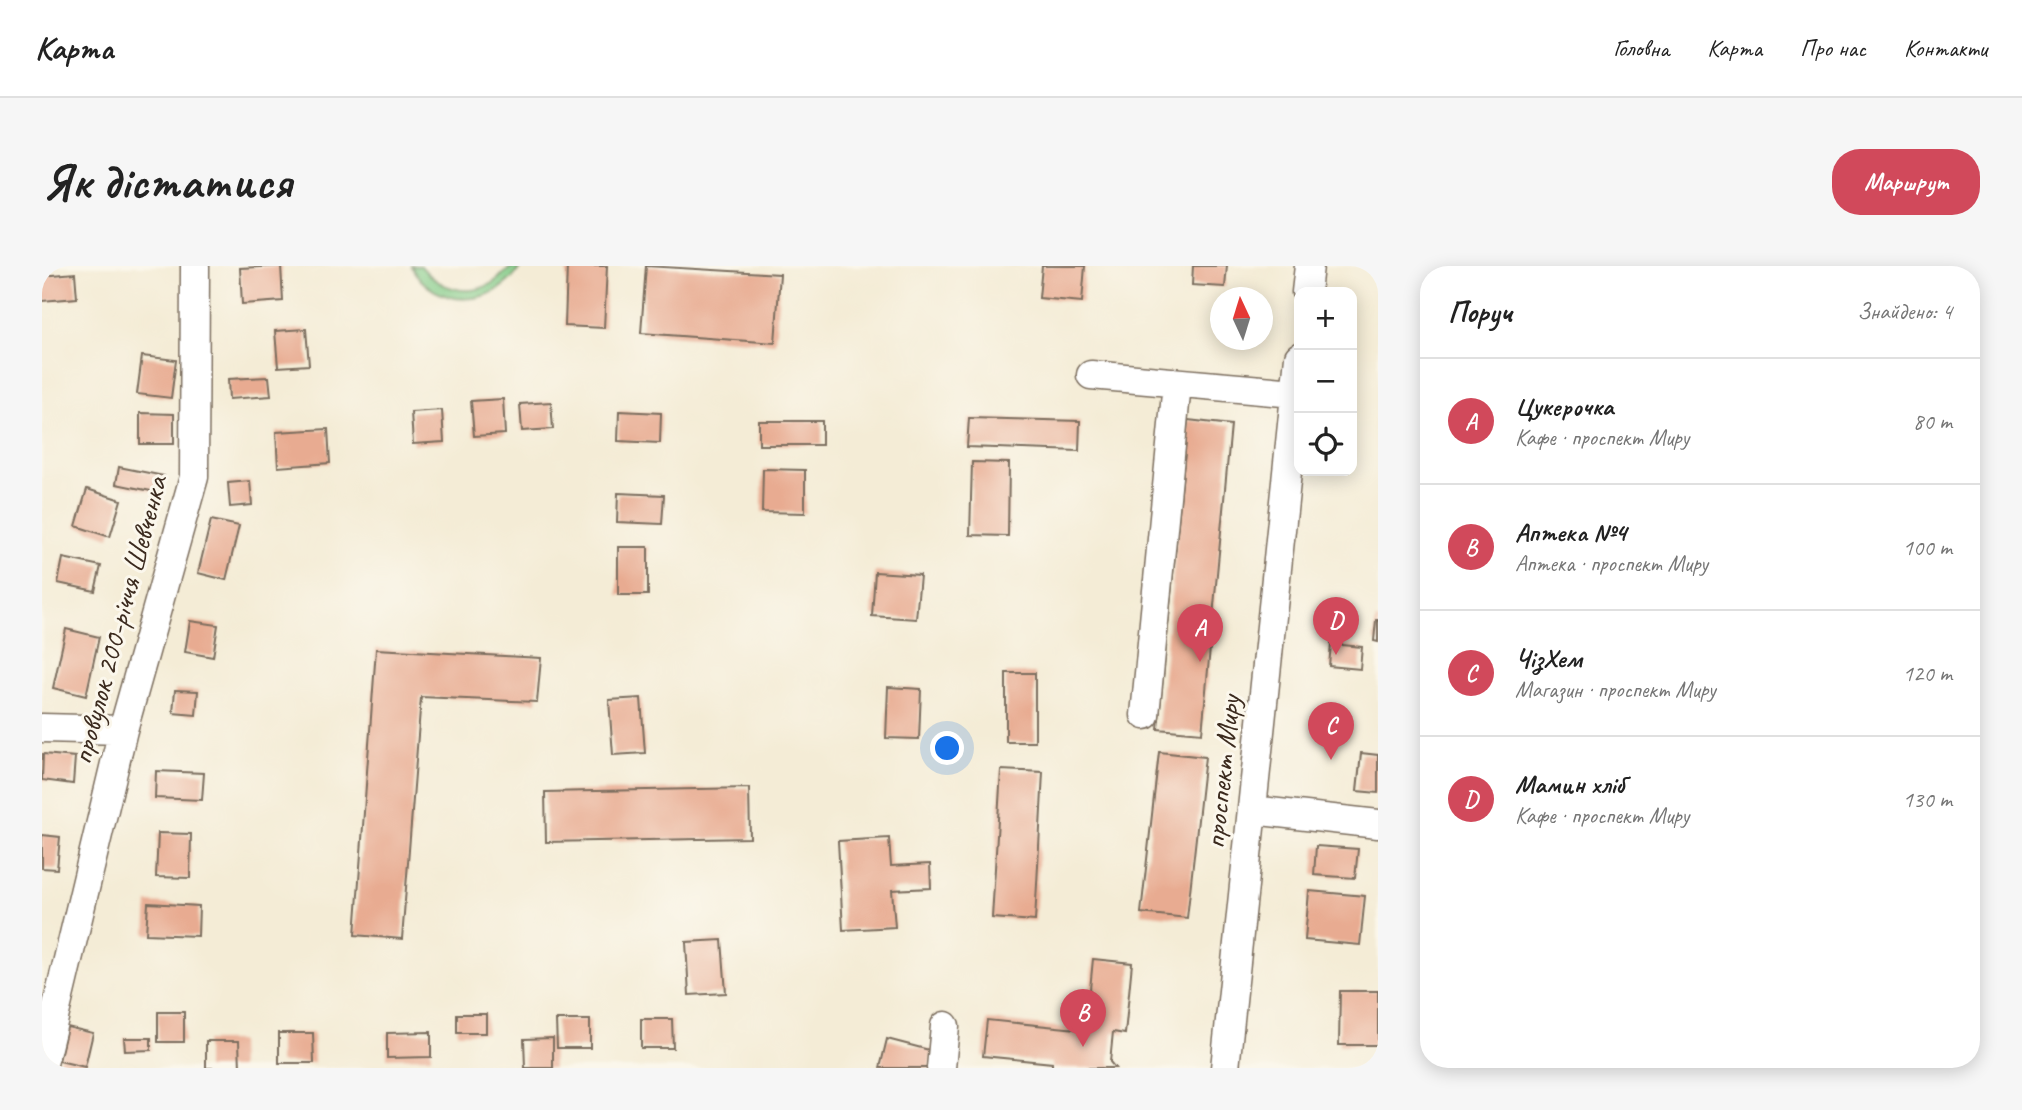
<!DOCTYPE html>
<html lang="uk">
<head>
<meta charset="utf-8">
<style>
  body { margin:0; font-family:Caveat,sans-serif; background:#f6f6f6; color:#222 }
  .controls { position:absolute; right:21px; top:21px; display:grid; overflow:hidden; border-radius:14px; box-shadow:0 4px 18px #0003 }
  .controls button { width:63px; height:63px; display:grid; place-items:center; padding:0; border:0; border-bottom:2px solid #e0e0e0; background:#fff; color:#222; font:35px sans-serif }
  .compass { position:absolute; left:1168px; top:21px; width:63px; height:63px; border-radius:50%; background:#fff; box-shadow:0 4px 18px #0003; rotate:356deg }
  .you { position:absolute; left:906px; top:483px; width:24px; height:24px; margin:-18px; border:5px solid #fff; border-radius:50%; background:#1a73e8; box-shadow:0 0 0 10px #1a73e833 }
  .badge { display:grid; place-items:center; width:46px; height:46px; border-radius:50%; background:#d1495b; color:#fff; font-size:23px; font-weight:700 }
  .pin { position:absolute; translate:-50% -58px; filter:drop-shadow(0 2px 4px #0008) }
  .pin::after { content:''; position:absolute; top:37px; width:24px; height:21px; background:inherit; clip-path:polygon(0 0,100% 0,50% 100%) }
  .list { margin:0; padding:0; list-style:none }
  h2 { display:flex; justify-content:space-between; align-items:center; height:91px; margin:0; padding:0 28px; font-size:30px }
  h2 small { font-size:23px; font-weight:400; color:#767676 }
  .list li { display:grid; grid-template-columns:46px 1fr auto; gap:21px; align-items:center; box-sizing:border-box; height:126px; padding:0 28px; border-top:2px solid #e0e0e0 }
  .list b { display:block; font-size:26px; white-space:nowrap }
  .list p { margin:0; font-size:23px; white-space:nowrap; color:#767676 }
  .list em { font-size:23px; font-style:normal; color:#767676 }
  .icon { flex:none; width:38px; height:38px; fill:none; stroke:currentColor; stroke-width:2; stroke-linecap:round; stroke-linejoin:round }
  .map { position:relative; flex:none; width:1336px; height:802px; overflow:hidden; border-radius:28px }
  header { display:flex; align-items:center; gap:42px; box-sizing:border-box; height:98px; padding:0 35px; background:#fff; border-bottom:2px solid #e0e0e0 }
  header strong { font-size:33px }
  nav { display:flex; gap:38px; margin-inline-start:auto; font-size:24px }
  .intro { display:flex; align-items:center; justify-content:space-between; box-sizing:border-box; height:168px; padding:0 42px }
  h1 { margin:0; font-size:49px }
  .button { padding:18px 32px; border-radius:28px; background:#d1495b; color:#fff; font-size:24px; font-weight:700 }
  main { display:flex; gap:42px; padding:0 42px }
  aside { flex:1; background:#fff; border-radius:28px; box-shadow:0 4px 18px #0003 }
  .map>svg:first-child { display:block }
  .green { fill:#82cb87; stroke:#5e7a52; stroke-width:2 }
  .building { fill:#e8ab91 }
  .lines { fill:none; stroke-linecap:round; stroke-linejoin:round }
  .minor-casing { stroke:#7c6e5e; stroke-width:31 }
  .minor { stroke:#fff; stroke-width:28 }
  .labels { text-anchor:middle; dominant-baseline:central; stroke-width:6; stroke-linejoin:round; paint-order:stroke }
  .street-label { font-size:30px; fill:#3b2a1e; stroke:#fbf7ec }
</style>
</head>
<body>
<header>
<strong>Карта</strong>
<nav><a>Головна</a><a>Карта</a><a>Про нас</a><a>Контакти</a></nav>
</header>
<div class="intro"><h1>Як дістатися</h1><a class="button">Маршрут</a></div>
<main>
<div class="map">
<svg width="1336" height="802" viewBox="0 0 1336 802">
  <rect width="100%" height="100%" fill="#fbf7ec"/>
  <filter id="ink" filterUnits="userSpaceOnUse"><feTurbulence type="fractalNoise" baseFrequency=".0143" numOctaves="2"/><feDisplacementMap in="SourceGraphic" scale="14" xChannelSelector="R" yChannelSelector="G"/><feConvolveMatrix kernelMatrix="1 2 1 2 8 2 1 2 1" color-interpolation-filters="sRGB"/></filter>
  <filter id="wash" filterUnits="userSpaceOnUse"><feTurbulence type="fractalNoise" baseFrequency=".00686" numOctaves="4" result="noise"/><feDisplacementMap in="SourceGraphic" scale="28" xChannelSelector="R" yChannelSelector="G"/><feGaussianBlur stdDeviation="1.57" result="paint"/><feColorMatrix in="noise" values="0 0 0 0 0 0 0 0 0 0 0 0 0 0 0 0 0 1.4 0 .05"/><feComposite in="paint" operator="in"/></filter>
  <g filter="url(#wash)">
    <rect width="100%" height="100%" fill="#f4ecd6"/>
    <path class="green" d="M369,0H379C397,23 427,32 452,16C464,8 464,0 479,0C454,42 393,45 369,0Z"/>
    <g id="blocks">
      <path class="building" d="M239,0L241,35L200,38L198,2Z
        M525,0H565L562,62L523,60Z
        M604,0L738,8L733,77L599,67Z
        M1000,0H1043L1040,36L997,32Z
        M1151,0H1185L1183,21L1150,19Z
        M33,7L35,32L0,35V10Z
        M264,63L267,99L236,101L233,65Z
        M100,90L134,94L129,132L95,128Z
        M227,111L229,130L187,133L186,113Z
        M461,133L463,168L432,170L429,135Z
        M509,136L511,163L480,165L478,138Z
        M400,144L402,176L371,178L369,146Z
        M577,145L619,147L618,177L576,175Z
        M98,147L132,148V178H98Z
        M927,152L1038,155L1037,185L925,181Z
        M1146,154L1189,159L1160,467L1116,463Z
        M717,155H780V179H717Z
        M286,163L288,197L236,201L234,166Z
        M930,196L967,197L966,270L928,269Z
        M77,201L122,210L119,227L74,218Z
        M721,203L763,204V247L720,246Z
        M208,215L210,239L188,241L186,217Z
        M45,223L79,234L68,271L34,260Z
        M576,227L622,229L620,258L575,256Z
        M169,254L197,260L184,314L156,307Z
        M576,281H606V329H576Z
        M21,292L59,300L53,325L16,317Z
        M833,306L878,309L874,353L830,350Z
        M1334,354H1336V376L1332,375Z
        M148,355L176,359L171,391L143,386Z
        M24,363L57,371L44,430L11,422Z
        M1289,378L1320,381L1318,403L1287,400Z
        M334,383L499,392L495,436L379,431L360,673L313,669Z
        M964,407H993V476H964Z
        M846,421L879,423L877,473L844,472Z
        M133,424L156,425L154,449L131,447Z
        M599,432L603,487L571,489L567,434Z
        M1117,486L1163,491L1145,652L1099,647Z
        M1319,487L1336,489V527L1315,525Z
        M1,488L33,491L31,518L0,514Z
        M959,504L1001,506L993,655L950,652Z
        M114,505L162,507L160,534L113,532Z
        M707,522L708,572L504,576L503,526Z
        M116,567L149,568L148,612L114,611Z
        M0,569L18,571L15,603L0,602Z
        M847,572L849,600L888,598L889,622L850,624L853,661L801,664L796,575Z
        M1274,580L1316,583L1313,612L1272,609Z
        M1267,625L1323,630L1318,679L1263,674Z
        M106,637L157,640L156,670L104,668Z
        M680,674L684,727L647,729L644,676Z
        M1051,693L1090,697L1083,768L1071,766L1068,796L1073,802H1010V797L941,790L945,754L1044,764Z
        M1298,725H1336V779H1297Z
        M116,746H142V776H116Z
        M415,748H444V767H415Z
        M599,753H630L631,782H599Z
        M514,754H548V782H515Z
        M25,761L51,767L43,801L17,795Z
        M389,766V791L345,792V767Z
        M237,767H271L272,797H237Z
        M82,772H109V784L83,785Z
        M511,772V802H483L482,773Z
        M845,773L891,785L887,802H838Z
        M164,775H197L198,802H164Z"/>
    </g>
  </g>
  <g filter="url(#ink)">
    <use href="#blocks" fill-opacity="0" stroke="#7c6e5e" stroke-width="2"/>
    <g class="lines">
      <defs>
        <path id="minor" d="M1264,26L1267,0
          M1049,109L1253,127
          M1103,449L1135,117
          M0,462L81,464
          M1210,544L1336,558
          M0,802L81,464L152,211L153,0
          M899,802L903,760
          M1183,802L1257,91"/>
      </defs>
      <use href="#minor" class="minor-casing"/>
      <use href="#minor" class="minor"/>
    </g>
  </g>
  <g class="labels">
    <g class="street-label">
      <text transform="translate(77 354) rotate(-75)">провулок 200-річчя Шевченка</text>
      <text transform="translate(1180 506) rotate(-84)">проспект Миру</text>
    </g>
  </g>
</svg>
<div class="controls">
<button>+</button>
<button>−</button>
<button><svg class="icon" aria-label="locate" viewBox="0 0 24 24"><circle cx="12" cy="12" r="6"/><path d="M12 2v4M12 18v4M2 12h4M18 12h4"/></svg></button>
</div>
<svg class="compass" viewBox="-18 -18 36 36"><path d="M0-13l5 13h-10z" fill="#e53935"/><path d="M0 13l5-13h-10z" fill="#767676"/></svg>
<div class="you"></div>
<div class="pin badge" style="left:1158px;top:396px">A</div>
<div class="pin badge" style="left:1041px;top:781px">B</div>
<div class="pin badge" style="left:1289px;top:494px">C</div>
<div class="pin badge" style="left:1294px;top:389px">D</div>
</div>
<aside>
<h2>Поруч<small>Знайдено: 4</small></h2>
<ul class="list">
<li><span class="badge">A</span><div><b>Цукерочка</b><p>Кафе · проспект Миру</p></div><em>80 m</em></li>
<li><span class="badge">B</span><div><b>Аптека №4</b><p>Аптека · проспект Миру</p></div><em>100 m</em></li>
<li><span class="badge">C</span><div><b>ЧізХем</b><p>Магазин · проспект Миру</p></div><em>120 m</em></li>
<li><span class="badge">D</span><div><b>Мамин хліб</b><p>Кафе · проспект Миру</p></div><em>130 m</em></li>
</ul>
</aside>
</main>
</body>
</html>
